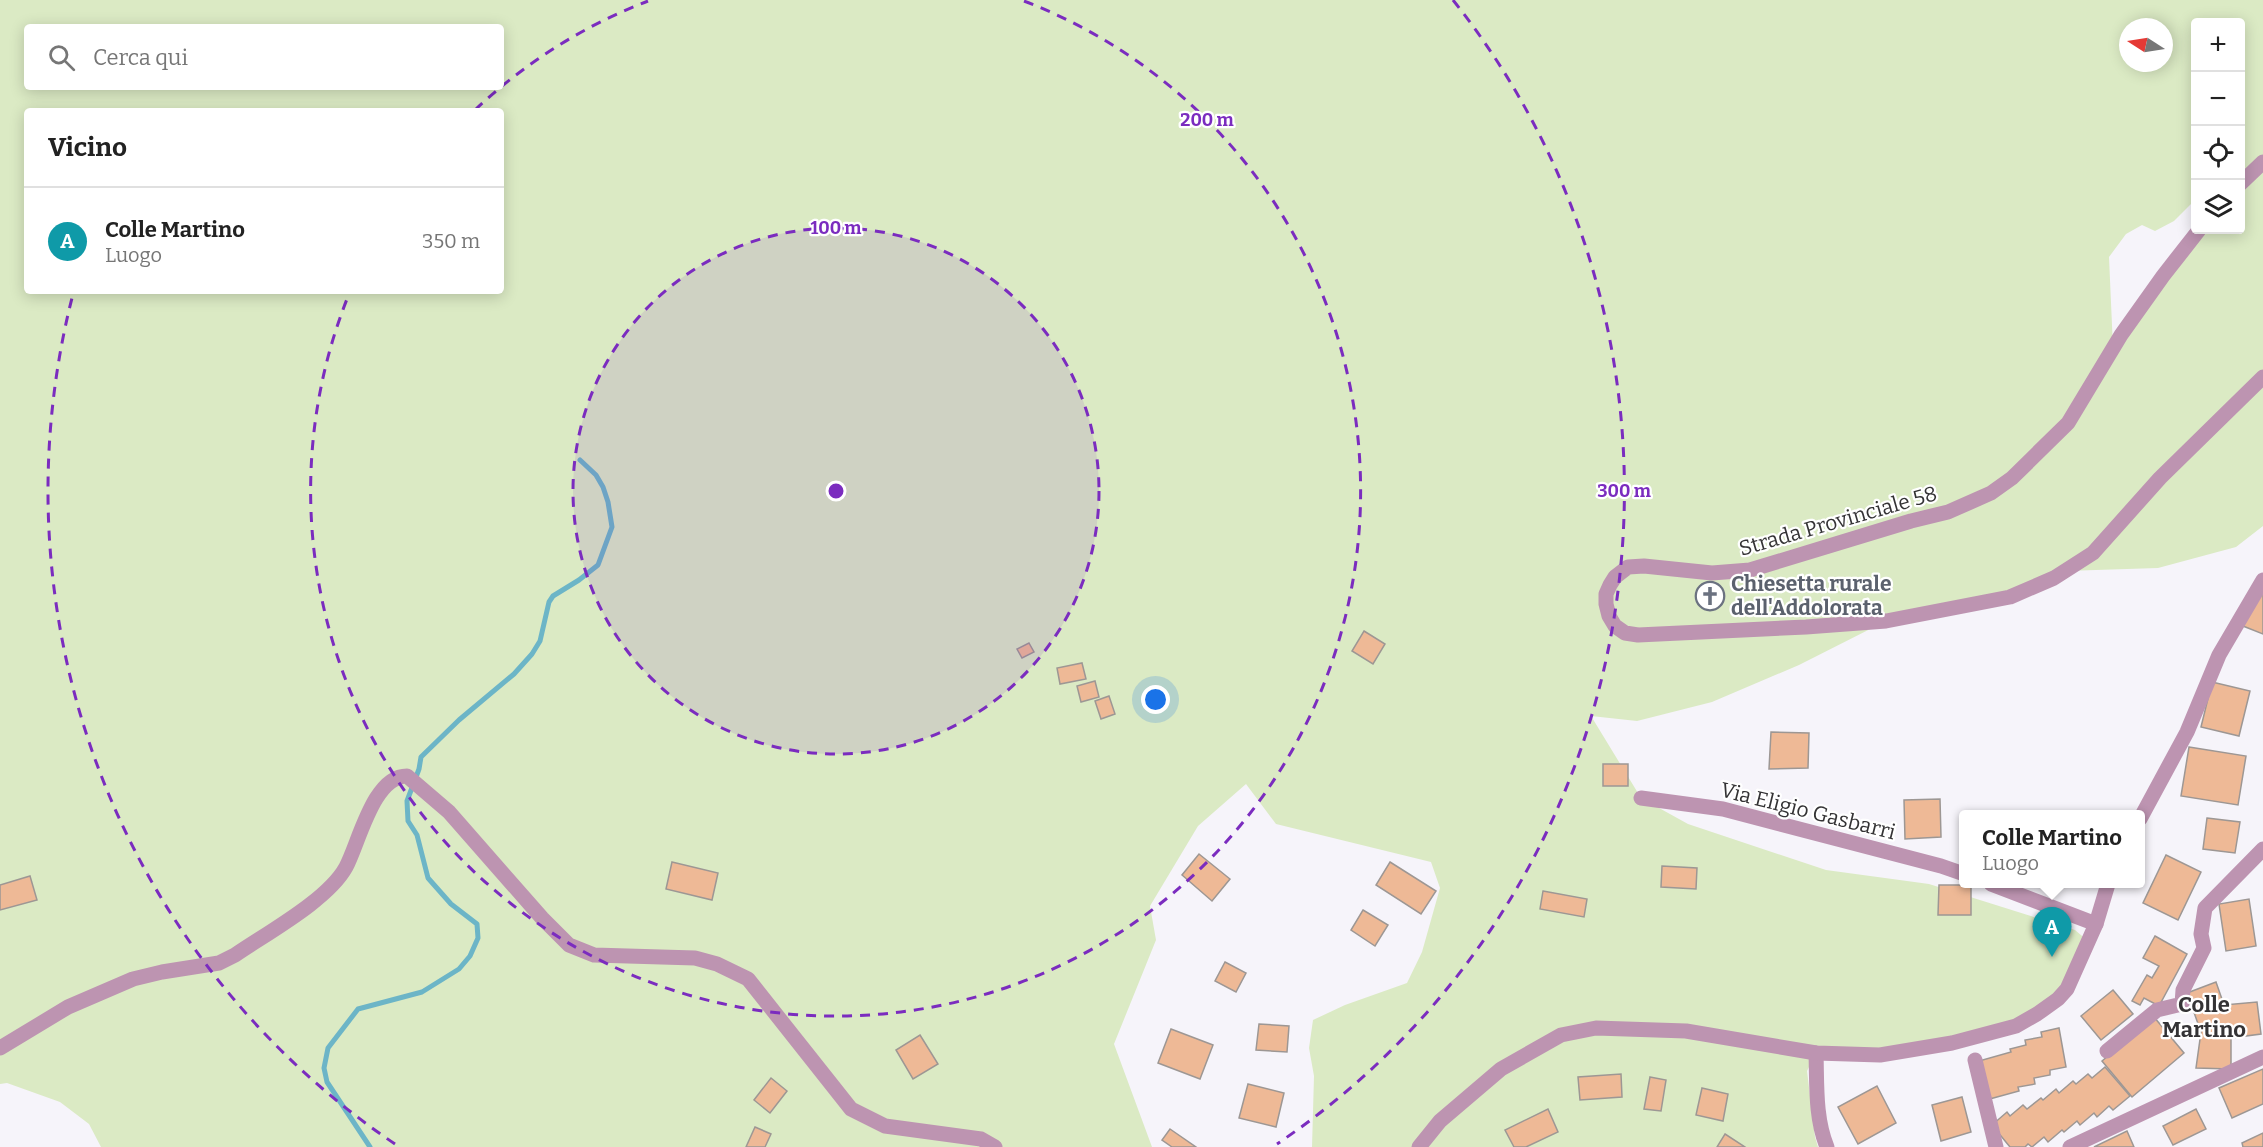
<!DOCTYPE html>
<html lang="it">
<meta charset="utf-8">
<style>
body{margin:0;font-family:Bitter,serif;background:#f6f6f6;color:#222}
.controls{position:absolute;right:18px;top:18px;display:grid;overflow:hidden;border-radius:6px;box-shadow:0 3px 15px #0003}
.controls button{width:54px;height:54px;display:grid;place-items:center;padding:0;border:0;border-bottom:2px solid #e0e0e0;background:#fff;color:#222;font:30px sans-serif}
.compass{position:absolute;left:2119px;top:18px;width:54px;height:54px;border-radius:50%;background:#fff;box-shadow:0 3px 15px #0003;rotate:282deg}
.you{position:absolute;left:1156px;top:700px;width:21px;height:21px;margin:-15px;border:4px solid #fff;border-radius:50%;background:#1a73e8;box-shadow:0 0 0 9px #1a73e833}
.badge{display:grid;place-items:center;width:39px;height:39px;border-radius:50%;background:#d93025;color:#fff;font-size:20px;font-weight:700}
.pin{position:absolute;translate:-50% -50px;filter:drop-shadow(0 2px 3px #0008)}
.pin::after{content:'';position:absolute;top:32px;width:21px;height:18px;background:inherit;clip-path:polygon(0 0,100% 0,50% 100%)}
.popup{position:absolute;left:1959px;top:810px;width:186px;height:78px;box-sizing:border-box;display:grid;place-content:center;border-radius:6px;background:#fff;filter:drop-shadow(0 2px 4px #0005);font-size:20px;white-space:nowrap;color:#767676}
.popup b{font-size:22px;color:#222}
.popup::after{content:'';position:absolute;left:50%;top:100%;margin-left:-12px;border:12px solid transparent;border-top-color:#fff}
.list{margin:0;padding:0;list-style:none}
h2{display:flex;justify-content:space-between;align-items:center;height:78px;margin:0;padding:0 24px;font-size:26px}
h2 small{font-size:20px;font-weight:400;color:#767676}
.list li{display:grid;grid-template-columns:39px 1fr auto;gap:18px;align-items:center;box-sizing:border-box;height:108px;padding:0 24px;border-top:2px solid #e0e0e0}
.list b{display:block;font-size:22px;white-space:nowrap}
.list p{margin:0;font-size:20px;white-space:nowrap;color:#767676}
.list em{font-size:20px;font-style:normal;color:#767676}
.icon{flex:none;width:33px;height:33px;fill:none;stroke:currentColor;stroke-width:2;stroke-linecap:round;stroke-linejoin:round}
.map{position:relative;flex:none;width:2263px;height:1147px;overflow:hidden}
.search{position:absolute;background:#fff;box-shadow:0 3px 15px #0003;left:24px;top:24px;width:480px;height:66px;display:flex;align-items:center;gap:15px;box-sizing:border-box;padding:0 21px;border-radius:6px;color:#767676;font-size:22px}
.panel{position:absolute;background:#fff;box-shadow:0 3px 15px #0003;left:24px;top:108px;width:480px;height:186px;border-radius:6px}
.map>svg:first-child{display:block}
.green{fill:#dbeac4;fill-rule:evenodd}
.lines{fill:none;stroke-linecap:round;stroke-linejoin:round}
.stream{stroke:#6cb5c7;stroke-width:5}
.building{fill:#eeb996;stroke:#9d9794;stroke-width:1.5}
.minor{stroke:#bd94b1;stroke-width:15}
.ring{fill:none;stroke:#7b2cbf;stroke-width:3;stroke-dasharray:10 8}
.labels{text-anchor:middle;stroke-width:4.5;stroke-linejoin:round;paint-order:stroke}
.street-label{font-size:21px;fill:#343335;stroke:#fff}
.worship-label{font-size:21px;font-weight:bold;fill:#5b616d;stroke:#fff;text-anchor:start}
.neighbourhood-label{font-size:22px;font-weight:bold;fill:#343335;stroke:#fff}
.centre{fill:#7b2cbf;stroke:#fff;stroke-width:3}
.ring-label{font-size:18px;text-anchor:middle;font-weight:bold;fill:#7b2cbf;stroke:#fff;stroke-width:4.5;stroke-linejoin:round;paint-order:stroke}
</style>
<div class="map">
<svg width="2263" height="1147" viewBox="0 0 2263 1147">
<rect width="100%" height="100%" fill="#f6f4fa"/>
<path class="green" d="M0,0H2263V526L2236,547L2158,568L2065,571L2010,597L1886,621L1799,665L1712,702L1637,721L1591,716L1641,798L1688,824L1826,870L1929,884L2075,930L2088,941L2067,989L2037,1014L1952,1043L1816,1053L1807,1071L1815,1137L1818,1147H1312L1314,1076L1309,1048L1313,1020L1345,1005L1407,983L1422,952L1440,888L1431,862L1276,824L1246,784L1198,826L1150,906L1156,940L1114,1044L1152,1147H101L89,1124L60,1102L7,1083L0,1084ZM2196,22H2240V230H2196L2113,348L2109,257L2126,234L2142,225L2155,231L2174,221L2195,200ZM27,27H501V87H27ZM2128,27H2164V63H2128ZM27,111H501V291H27Z"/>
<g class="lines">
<polyline class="stream" points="370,1147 327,1082 324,1068 328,1048 358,1009 422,992 459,969 470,956 478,938 477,924 451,904 428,878 417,835 408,821 407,801 419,769 421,757 459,720 514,674 532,654 540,641 549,602 553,596 579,580 598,565 612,527 608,502 603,487 596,475 580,460"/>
</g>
<g class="building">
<polygon points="2263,585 2263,634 2243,626"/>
<polygon points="1706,588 1719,591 1717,603 1702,599 1702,593"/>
<polygon points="1364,631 1385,644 1373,664 1352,651"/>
<polygon points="1029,643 1034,652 1022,658 1017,649"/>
<polygon points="1082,663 1086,679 1060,684 1057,668"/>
<polygon points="1095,681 1099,697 1081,702 1077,686"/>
<polygon points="2212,682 2250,691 2239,736 2201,727"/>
<polygon points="1109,696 1115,714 1101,719 1095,701"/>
<polygon points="1771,732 1809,733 1808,768 1769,769"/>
<polygon points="2189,747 2246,756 2238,805 2181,796"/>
<rect x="1603" y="764" width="25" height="22"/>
<polygon points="1940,799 1941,837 1905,839 1904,800"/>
<polygon points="2207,818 2240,822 2235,853 2203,849"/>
<polygon points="1199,854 1230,879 1212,901 1182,875"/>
<polygon points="2166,855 2201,872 2178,920 2143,903"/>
<polygon points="672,862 718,873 712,900 666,889"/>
<polygon points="1390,862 1436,891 1421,914 1376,885"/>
<polygon points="1662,866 1697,868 1696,889 1661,887"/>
<polygon points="30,876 37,900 0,910 0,885"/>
<polygon points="1939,885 1971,885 1971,915 1938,915"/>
<polygon points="1543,891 1587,899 1584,917 1540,909"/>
<polygon points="2249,899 2256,946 2226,951 2219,904"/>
<polygon points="1363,910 1388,925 1375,946 1351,930"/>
<polygon points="2155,936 2187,954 2159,1006 2144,998 2140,1005 2132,1001 2147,975 2152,978 2159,966 2143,958"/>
<polygon points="1225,962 1246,973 1236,992 1215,981"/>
<polygon points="2216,982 2224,1005 2257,1002 2261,1034 2231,1038 2231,1069 2196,1068 2201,1032 2187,993"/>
<polygon points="2113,990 2133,1014 2101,1040 2081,1016"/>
<polygon points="2154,1017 2184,1053 2132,1097 2102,1061"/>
<polygon points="1259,1024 1289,1026 1287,1052 1256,1050"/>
<polygon points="2059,1028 2066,1067 2050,1070 2050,1075 2034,1078 2035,1084 2018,1087 2019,1091 1986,1100 1979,1061 2011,1052 2010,1049 2026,1045 2025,1040 2042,1037 2041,1032"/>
<polygon points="1171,1029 1213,1045 1200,1079 1158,1063"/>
<polygon points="920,1035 938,1064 913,1079 896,1050"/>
<polygon points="2105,1067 2130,1096 2113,1110 2109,1106 2097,1117 2094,1113 2080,1125 2077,1121 2064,1132 2062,1130 2048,1142 2044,1137 2032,1147 2028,1144 2025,1147 2010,1147 1992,1125 2007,1112 2010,1116 2023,1105 2027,1109 2041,1098 2043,1100 2056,1089 2059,1093 2073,1081 2076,1084 2088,1074 2092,1078"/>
<polygon points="2263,1069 2263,1104 2232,1118 2219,1088"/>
<polygon points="1621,1074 1622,1097 1580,1100 1578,1077"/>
<polygon points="1650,1077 1666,1080 1661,1111 1644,1109"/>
<polygon points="771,1078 787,1091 770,1113 754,1100"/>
<polygon points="1248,1084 1284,1093 1276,1127 1239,1118"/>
<polygon points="1877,1086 1896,1123 1858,1144 1838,1107"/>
<polygon points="1702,1088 1728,1094 1723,1121 1696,1115"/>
<polygon points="1962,1097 1971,1132 1941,1141 1932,1105"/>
<polygon points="1548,1109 1558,1132 1526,1147 1514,1147 1505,1130"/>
<polygon points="2196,1109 2206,1129 2173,1145 2163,1126"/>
<polygon points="755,1127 771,1134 765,1147 746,1147"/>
<polygon points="1170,1129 1196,1147 1172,1147 1162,1140"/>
<polygon points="2127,1131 2134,1147 2094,1147"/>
<polygon points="2263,1133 2263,1147 2243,1147 2242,1143"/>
<polygon points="1725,1134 1745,1147 1717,1147"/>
</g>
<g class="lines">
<g class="minor">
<polyline points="2240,184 2263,162"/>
<polyline points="2199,230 2163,276 2121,335 2068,423 2012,478 1991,493 1948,512 1911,521 1750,570 1712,573 1644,566 1628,567 1615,577 1610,585 1606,594 1606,604 1609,616 1615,626 1625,633 1638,635 1806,627 1886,621 2010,597 2054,578 2093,553 2160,478 2263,377"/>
<polyline points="1641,798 1723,809 1941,866 1964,874"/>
<polyline points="2140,819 2187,732 2219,655 2263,580"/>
<polyline points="1991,884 2096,924"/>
<path d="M0,1048L68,1007L133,979L162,972L219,963L235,955C267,933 328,900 346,867C359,843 373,776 407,776L449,812L542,918L569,945L594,955L695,958L717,964L748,979L851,1109L885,1126L981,1139L995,1147"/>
<polyline points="2107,1051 2157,1010 2182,1004 2183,990 2204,948 2201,934 2205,908 2263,849"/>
<path d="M1816,1053C1817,1084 1815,1118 1827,1147"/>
<polyline points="1975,1060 1996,1147"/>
<polyline points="1419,1147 1440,1121 1501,1069 1561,1035 1596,1028 1686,1031 1816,1053 1880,1055 1952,1043 2016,1026 2037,1014 2058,999 2067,989 2096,924 2108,884"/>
<polyline points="2070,1147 2263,1057"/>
</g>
</g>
<circle cx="836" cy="491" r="263" fill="#7b2cbf" fill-opacity=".12"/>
<g class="ring">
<circle cx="836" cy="491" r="263"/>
<path d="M475 110A525 525 0 0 1 648 1M1024 1A525 525 0 1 1 349 294"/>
<path d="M395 1144A788 788 0 0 1 73 294M1453 0A788 788 0 0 1 1277 1144"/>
</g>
<defs>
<g id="church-ring" transform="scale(1.5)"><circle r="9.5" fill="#fff" stroke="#6b7280" stroke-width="1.5"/><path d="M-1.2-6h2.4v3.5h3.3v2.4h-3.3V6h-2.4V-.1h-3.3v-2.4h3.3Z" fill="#6b7280"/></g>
</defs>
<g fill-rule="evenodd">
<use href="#church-ring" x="1710" y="596"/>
</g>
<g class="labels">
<g class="street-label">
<text transform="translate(1838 521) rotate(-16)" y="7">Strada Provinciale 58</text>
<text transform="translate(1808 811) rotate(14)" y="7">Via Eligio Gasbarri</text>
</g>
<g class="worship-label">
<text x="1731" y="591">Chiesetta rurale<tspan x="1731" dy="24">dell'Addolorata</tspan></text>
</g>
<g class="neighbourhood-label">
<text x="2204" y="1012">Colle<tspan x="2204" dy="25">Martino</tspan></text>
</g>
</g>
<circle cx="836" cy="491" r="9" class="centre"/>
<g class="ring-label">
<text x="1207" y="126">200 m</text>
<text x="836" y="234">100 m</text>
<text x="1624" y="497">300 m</text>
</g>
</svg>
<div class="controls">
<button>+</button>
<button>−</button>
<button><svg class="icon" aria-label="locate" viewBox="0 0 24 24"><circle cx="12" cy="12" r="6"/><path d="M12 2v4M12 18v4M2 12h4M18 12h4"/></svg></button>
<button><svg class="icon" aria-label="layers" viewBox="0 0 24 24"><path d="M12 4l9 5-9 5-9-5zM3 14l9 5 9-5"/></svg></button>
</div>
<svg class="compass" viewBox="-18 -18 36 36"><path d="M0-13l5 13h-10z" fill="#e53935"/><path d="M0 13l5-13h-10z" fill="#767676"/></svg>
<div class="you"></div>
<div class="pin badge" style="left:2052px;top:957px;background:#0f9aa8">A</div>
<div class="popup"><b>Colle Martino</b>Luogo</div>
<div class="search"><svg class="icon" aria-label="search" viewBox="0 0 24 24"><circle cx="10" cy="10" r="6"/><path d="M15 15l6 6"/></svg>Cerca qui</div>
<section class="panel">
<h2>Vicino<small></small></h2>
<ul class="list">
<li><span class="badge" style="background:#0f9aa8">A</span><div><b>Colle Martino</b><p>Luogo</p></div><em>350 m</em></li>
</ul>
</section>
</div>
